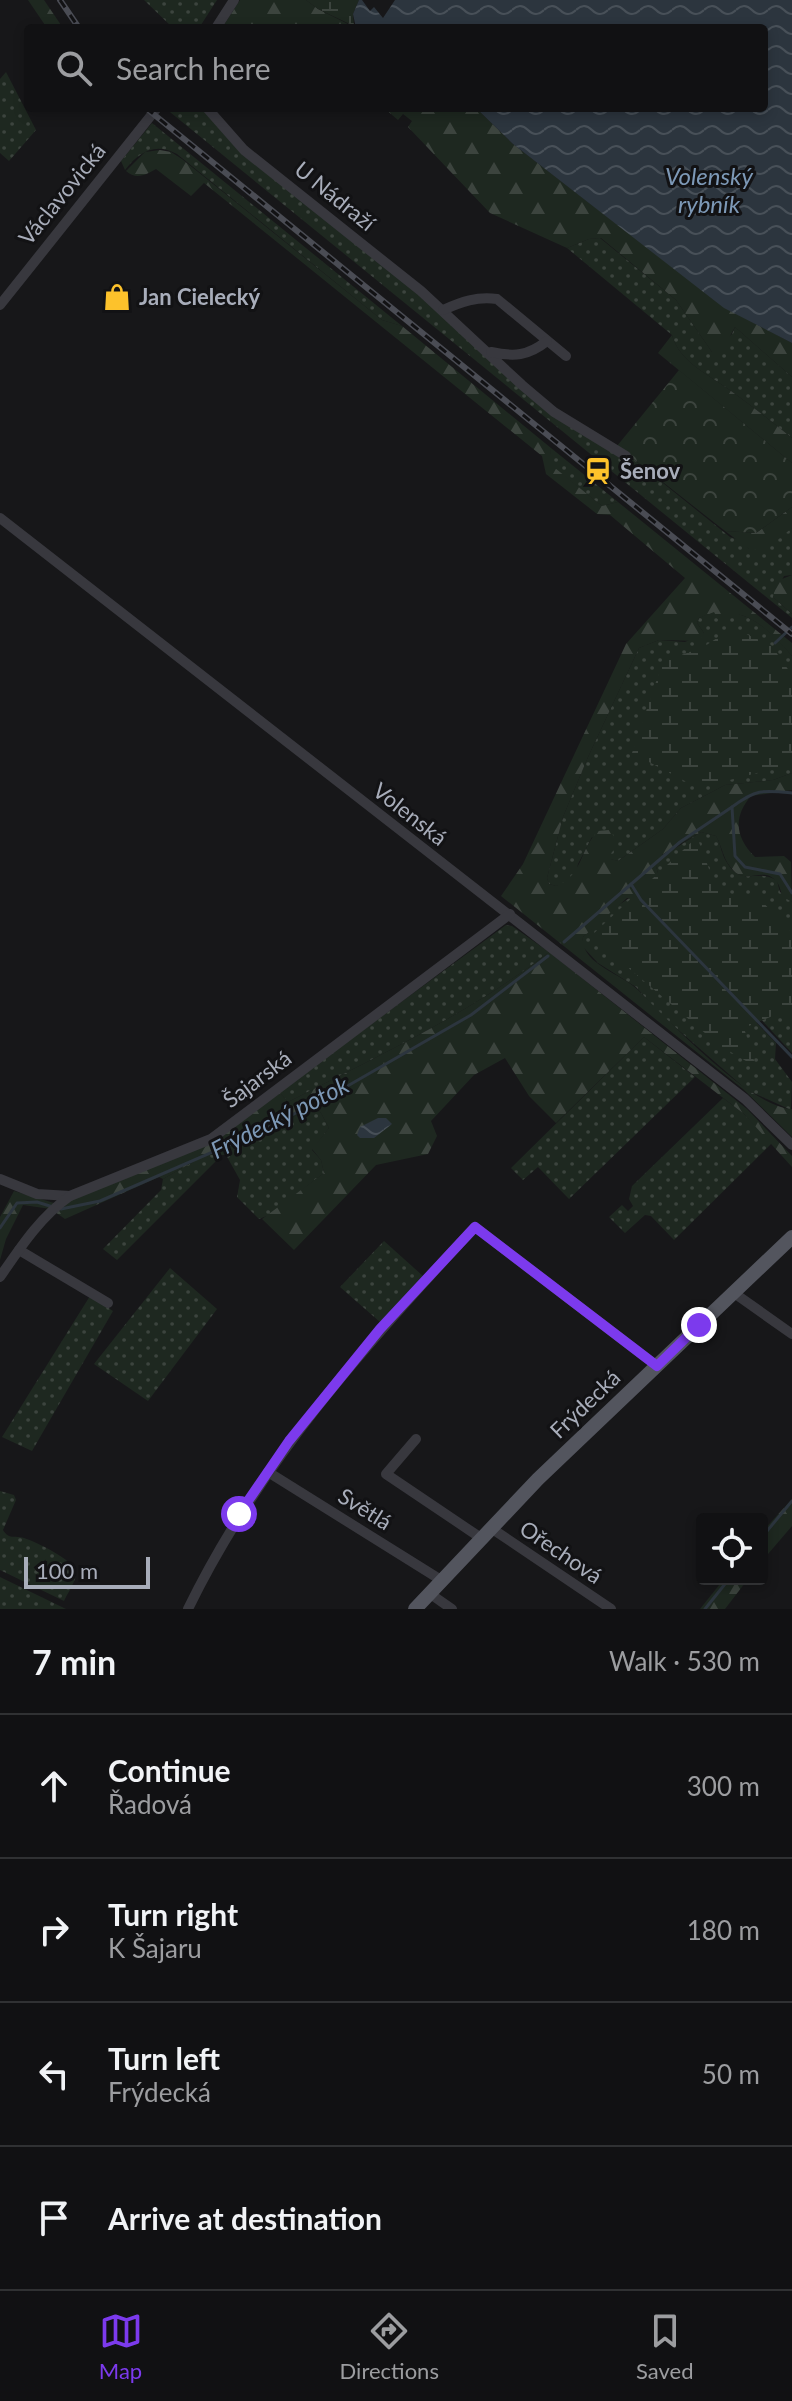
<!DOCTYPE html>
<meta charset="utf-8">
<style>
body{margin:0;font-family:Lato,sans-serif;background:#1e1f21;color:#f1f3f6}
.controls{position:absolute;right:24px;bottom:24px;display:grid;overflow:hidden;border-radius:8px;box-shadow:0 4px 12px #0003}
.controls button{width:72px;height:72px;display:grid;place-items:center;padding:0;border:0;border-bottom:2px solid #303133;background:#111113;color:#f1f3f6;font:40px sans-serif}
.scale{position:absolute;left:24px;bottom:20px;width:126px;box-sizing:border-box;padding-left:8px;border:4px solid #a8adba;border-top:0;font-size:22px;line-height:28px;white-space:nowrap;color:#a8adba;-webkit-text-stroke:6px #121214;paint-order:stroke}
.stop{position:absolute;width:24px;height:24px;margin:-18px;border:6px solid #7c3aed;border-radius:50%;background:#fff}
.stop.end{background:#7c3aed;border-color:#fff;box-shadow:0 2px 8px #0008}
.list{margin:0;padding:0;list-style:none}
h2{display:flex;justify-content:space-between;align-items:center;height:104px;margin:0;padding:0 32px;font-size:34px}
h2 small{font-size:26px;font-weight:400;color:#9c9da0}
.list li{display:grid;grid-template-columns:52px 1fr auto;gap:24px;align-items:center;box-sizing:border-box;height:144px;padding:0 32px;border-top:2px solid #303133}
.list b{display:block;font-size:30px;white-space:nowrap}
.list p{margin:0;font-size:26px;white-space:nowrap;color:#9c9da0}
.list em{font-size:26px;font-style:normal;color:#9c9da0}
.icon{flex:none;width:44px;height:44px;fill:none;stroke:currentColor;stroke-width:2;stroke-linecap:round;stroke-linejoin:round}
.map{position:relative;flex:none;width:792px;height:1609px;overflow:hidden}
.search{position:absolute;background:#111113;box-shadow:0 4px 12px #0003;left:24px;right:24px;top:24px;height:88px;display:flex;align-items:center;gap:20px;box-sizing:border-box;padding:0 28px;border-radius:8px;color:#9c9da0;font-size:30px}
.sheet{height:680px;background:#111113}
nav{display:flex;justify-content:space-around;align-items:center;box-sizing:border-box;height:112px;border-top:2px solid #303133;background:#111113;font-size:22px;color:#9c9da0}
nav a{display:grid;justify-items:center;gap:4px}
nav .on{color:#7c3aed}
.map>svg:first-child{display:block}
.grass{fill:url(#grass-dots)}
.forest{fill:url(#forest-firs)}
.wetland{fill:url(#wetland-marsh)}
.park{fill:url(#park-crowns)}
.water{fill:url(#water-waves)}
.lines{fill:none;stroke-linecap:round;stroke-linejoin:round}
.stream{stroke:#2c353e;stroke-width:3}
.minor{stroke:#38383e;stroke-width:10}
.major{stroke:#53555e;stroke-width:14}
.rail-casing{stroke:#4a4c54;stroke-width:6}
.rail{stroke:#121214;stroke-width:3;stroke-dasharray:9;stroke-linecap:butt}
.route{stroke:#7c3aed;stroke-width:10}
.labels{text-anchor:middle;stroke-width:6;stroke-linejoin:round;paint-order:stroke}
.street-label{font-size:22px;fill:#a8adba;stroke:#121214}
.poi-label{font-size:22px;font-weight:bold;fill:#a8adba;stroke:#121214;text-anchor:start}
.water-label{font-size:24px;font-style:italic;fill:#7d99b7;stroke:#121214}
</style>
<div class="map">
<svg width="792" height="1609" viewBox="0 0 792 1609">
<defs>
<pattern id="grass-dots" width="8" height="8" patternUnits="userSpaceOnUse" patternTransform="scale(2)"><rect width="8" height="8" fill="#1e2820"/><path d="M2 2h.1M6 6h.1" fill="none" stroke="#3c443e" stroke-width="1.8" stroke-linecap="round"/></pattern>
<pattern id="forest-firs" width="22" height="20" patternUnits="userSpaceOnUse" patternTransform="scale(2)"><rect width="22" height="20" fill="#1e2820"/><path d="M5 1l3.5 6h-7zM16 11l3.5 6h-7z" fill="#3c443e"/></pattern>
<pattern id="wetland-marsh" width="20" height="14" patternUnits="userSpaceOnUse" patternTransform="scale(2)"><rect width="20" height="14" fill="#1e2820"/><path d="M1 5h8M5 5V1M11 12h8M15 12V8" fill="none" stroke="#3c443e"/></pattern>
<pattern id="park-crowns" width="20" height="18" patternUnits="userSpaceOnUse" patternTransform="scale(2)"><rect width="20" height="18" fill="#1e2820"/><path d="M2 6a3 3 0 1 1 6 0M12 15a3 3 0 1 1 6 0" fill="none" stroke="#3c443e"/></pattern>
<pattern id="water-waves" width="16" height="10" patternUnits="userSpaceOnUse" patternTransform="scale(2)"><rect width="16" height="10" fill="#2c353e"/><path d="M0 5q4-4 8 0t8 0" fill="none" stroke="#485058"/></pattern>
</defs>
<rect width="100%" height="100%" fill="#171719"/>
<g class="grass">
<polygon points="144,0 217,0 199,28 173,28"/>
<polygon points="6,72 36,130 9,161 0,153 0,79"/>
<polygon points="165,108 204,108 237,148 414,288 540,403 617,446 730,537 740,540 749,549 792,528 792,575 784,576 773,597 792,614 792,618"/>
<path d="M152,123L402,326L382,320L177,154C155,142 139,152 125,170L121,161Z"/>
<path d="M600,238L676,300L712,352L732,334L735,327L792,377V438C772,422 752,406 731,391C711,376 679,362 672,335L567,248L589,239Z"/>
<polygon points="551,448 618,502 602,506 549,464"/>
<path d="M714,611C723,613 733,612 741,615C760,620 780,641 792,656V773L773,780L725,785L710,793L681,808L663,829L618,861L610,859L592,837L578,864L576,873L566,883L556,886L549,884L547,878L563,817L588,757L639,648L659,640L685,642L704,633L697,623L699,618Z"/>
<path d="M701,832L716,836C721,844 721,853 726,861C742,889 757,867 777,881L780,892L792,902V1053L698,951L659,877L656,866L658,859Z"/>
<polygon points="631,897 637,899 776,1043 775,1059 792,1082 791,1110 747,1090 659,1013 636,987 598,963 583,947 583,937 611,910"/>
<path d="M506,925L512,926L549,952C469,1014 378,1056 288,1102L279,1092Z"/>
<polygon points="644,1037 695,1077 569,1199 538,1167 523,1180 511,1168"/>
<polygon points="723,1098 744,1114 772,1143 674,1240 651,1216 645,1215 625,1233 609,1217 622,1205 628,1211 633,1206 629,1199 632,1186"/>
<polygon points="313,1107 321,1113 329,1128 312,1150 321,1160 324,1173 269,1215 259,1219 237,1197 240,1180 226,1155 257,1130 283,1122"/>
<polygon points="205,1155 219,1155 219,1158 117,1260 103,1249 161,1190 163,1179"/>
<polygon points="384,1241 423,1276 380,1322 340,1287"/>
<polygon points="170,1268 217,1309 148,1401 94,1364"/>
<polygon points="90,1296 113,1311 32,1451 2,1437"/>
<path d="M0,1491L14,1495L16,1500L3,1530C9,1540 14,1535 24,1538C36,1542 74,1560 76,1572C77,1580 67,1594 64,1601L0,1570Z"/>
<polygon points="0,1577 66,1609 0,1609"/>
</g>
<g class="forest">
<polygon points="28,0 44,0 63,28 47,28"/>
<polygon points="240,0 306,0 318,9 356,28 227,28 224,25"/>
<polygon points="384,108 476,108 513,144 724,307 792,343 792,377 735,327 724,347 717,353 712,352 676,300 601,238 589,239 567,248 490,213 408,127 412,121 403,114 398,120"/>
<path d="M160,150L171,152L182,159L382,320L402,326L551,448L550,464L602,506L618,502L792,643V656C778,640 756,615 734,614L720,623L714,612L699,618L697,623L704,633L700,641L659,640L639,648L588,757L563,817L547,878L549,884L556,886C583,876 579,850 598,831L609,830L614,836L613,851L609,856L611,859L618,861L663,829L681,808L710,793L725,785L773,780L792,773V790L751,796C733,817 735,837 755,857L784,856L791,862L792,902L783,897C780,891 780,884 775,880C763,867 747,884 734,871C723,861 723,848 716,836L701,832L663,854L656,866L659,877L637,899L627,898L583,937C580,964 623,974 638,990C668,1020 751,1108 792,1109V1137L743,1089L501,896L523,864L626,644L685,578L610,515L597,514L546,474L542,456L204,183L191,196L156,169C146,175 136,180 126,171L145,152Z"/>
<path d="M672,335C679,362 711,376 731,391C752,406 772,422 792,438V463L658,353Z"/>
<polygon points="792,507 792,528 764,551 749,549 725,531 756,533"/>
<polygon points="792,575 792,614 773,597 777,581"/>
<path d="M549,952L747,1109L792,1156V1167L744,1114L644,1037L556,1123L529,1096L505,1058L474,1075L431,1121L437,1136L428,1154L376,1165L294,1250L262,1219L324,1173L321,1160L312,1149L329,1128L321,1113L313,1107L283,1122L257,1130L226,1155H205L163,1179L159,1177L65,1219L55,1212L72,1199L213,1140L279,1092L288,1102C378,1056 469,1014 549,952Z"/>
<polygon points="14,1191 54,1203 51,1209 23,1205 6,1239 0,1260 0,1217"/>
<polygon points="792,1499 792,1526 762,1561 762,1532"/>
<polygon points="724,1579 748,1579 725,1609 700,1609"/>
</g>
<g class="wetland">
<polygon points="306,0 359,0 353,14 354,26 318,9"/>
<polygon points="732,628 771,645 792,675 792,764 698,788 632,753 663,661 702,648"/>
<polygon points="697,837 712,877 735,897 757,896 792,933 792,1022 782,1012 744,1028 756,1067 719,1045 591,936"/>
</g>
<polygon class="park" points="679,370 792,463 792,507 756,533 725,531 617,446"/>
<g class="water">
<polygon points="359,0 362,0 370,11 374,7 383,18 395,0 792,0 792,343 724,308 513,144 476,108 764,108 764,28 356,28 353,14"/>
<polygon points="378,1118 386,1118 392,1124 374,1138 360,1138 357,1135 360,1127"/>
</g>
<g class="lines">
<g class="stream">
<polyline points="775,643 792,627"/>
<path d="M792,793C762,790 756,789 732,807L735,856L745,867L780,874L792,893"/>
<polyline points="631,884 641,900 792,1057"/>
<polyline points="564,942 680,842 732,807"/>
<polyline points="61,1209 100,1201 261,1131 344,1088 471,1015 548,956"/>
<polyline points="0,1228 17,1203 37,1202 53,1207"/>
<polyline points="762,1537 792,1501"/>
<polyline points="705,1609 729,1579"/>
</g>
<g class="minor">
<polyline points="216,28 234,0"/>
<polyline points="207,108 244,150 421,291 522,385 554,412 626,456"/>
<polyline points="0,305 157,108"/>
<path d="M443,310C461,302 477,296 497,299L566,356"/>
<path d="M491,352C514,357 528,356 547,341"/>
<polyline points="0,518 745,1099 792,1145"/>
<polyline points="0,1179 37,1194 70,1196"/>
<polyline points="19,1250 108,1303"/>
<path d="M0,1277C20,1248 40,1217 70,1196L211,1139L510,914"/>
<polyline points="734,1293 792,1334"/>
<polyline points="416,1439 386,1474 481,1538"/>
<polyline points="268,1472 441,1580"/>
<polyline points="491,1528 611,1609"/>
<polyline points="429,1593 452,1609"/>
<path d="M188,1609C259,1463 365,1345 475,1227L657,1366"/>
</g>
<polyline class="major" points="415,1609 538,1479 792,1237"/>
<g class="rail-casing">
<g id="rail">
<polyline points="60,0 79,28"/>
<polyline points="146,108 792,634"/>
</g>
</g>
<use href="#rail" class="rail"/>
</g>
<g class="lines">
<polyline class="route" points="239,1514 289,1441 380,1329 475,1227 657,1366 699,1325"/>
</g>
<defs>
<g id="shop-bare" transform="scale(2.16)"><path d="M-5-2.5h2.3a2.7 3.5 0 0 1 5.4 0H5L5.5 6h-11ZM-1.5-2.5h3a1.5 2.3 0 0 0-3 0Z" fill="#fdc22b" stroke="#121214" stroke-width="2.5" paint-order="stroke"/></g>
<g id="station-bare" transform="scale(2.16)"><path d="M-3-6H3Q5-6 5-4V2Q5 4 3 4L4.5 6H3L1.5 4h-3L-3 6H-4.5L-3 4Q-5 4-5 2V-4Q-5-6-3-6ZM-3.5-4v3h7v-3ZM-3.5 1v1.5H-2V1ZM2 1v1.5H3.5V1Z" fill="#fdc22b" stroke="#121214" stroke-width="2.5" paint-order="stroke"/></g>
</defs>
<g fill-rule="evenodd">
<use href="#shop-bare" x="117" y="297"/>
<use href="#station-bare" x="598" y="471"/>
</g>
<g class="labels">
<g class="street-label">
<text transform="translate(62 194) rotate(-51)" y="8">Václavovická</text>
<text transform="translate(335 196) rotate(39)" y="8">U Nádraží</text>
<text transform="translate(410 814) rotate(38)" y="8">Volenská</text>
<text transform="translate(257 1079) rotate(-37)" y="8">Šajarská</text>
<text transform="translate(585 1404) rotate(-44)" y="8">Frýdecká</text>
<text transform="translate(365 1509) rotate(32)" y="8">Světlá</text>
<text transform="translate(561 1552) rotate(34)" y="8">Ořechová</text>
</g>
<g class="poi-label">
<text x="139" y="305">Jan Cielecký</text>
<text x="620" y="479">Šenov</text>
</g>
<g class="water-label">
<text x="709" y="185">Volenský<tspan x="709" dy="28">rybník</tspan></text>
<text transform="translate(280 1118) rotate(-27)" y="8">Frýdecký potok</text>
</g>
</g>
</svg>
<div class="controls">
<button><svg class="icon" aria-label="locate" viewBox="0 0 24 24"><circle cx="12" cy="12" r="6"/><path d="M12 2v4M12 18v4M2 12h4M18 12h4"/></svg></button>
</div>
<div class="scale">100 m</div>
<div class="stop" style="left:239px;top:1514px"></div>
<div class="stop end" style="left:699px;top:1325px"></div>
<div class="search"><svg class="icon" aria-label="search" viewBox="0 0 24 24"><circle cx="10" cy="10" r="6"/><path d="M15 15l6 6"/></svg>Search here</div>
</div>
<section class="sheet">
<h2>7 min<small>Walk · 530 m</small></h2>
<ul class="list">
<li><svg class="icon" aria-label="ahead" viewBox="0 0 24 24"><path d="M12 20V5M6 11l6-6 6 6"/></svg><div><b>Continue</b><p>Řadová</p></div><em>300 m</em></li>
<li><svg class="icon" aria-label="right" viewBox="0 0 24 24"><path d="M7 20v-9h11M14 6l5 5-5 5"/></svg><div><b>Turn right</b><p>K Šajaru</p></div><em>180 m</em></li>
<li><svg class="icon" aria-label="left" viewBox="0 0 24 24"><path d="M17 20v-9H6M10 6l-5 5 5 5"/></svg><div><b>Turn left</b><p>Frýdecká</p></div><em>50 m</em></li>
<li><svg class="icon" aria-label="arrive" viewBox="0 0 24 24"><path d="M6 21V4h12l-3 4 3 4H6"/></svg><div><b>Arrive at destination</b></div></li>
</ul>
</section>
<nav>
<a class="on"><svg class="icon" aria-label="map" viewBox="0 0 24 24"><path d="M3 6l6-2 6 2 6-2v14l-6 2-6-2-6 2zM9 4v14M15 6v14"/></svg>Map</a>
<a><svg class="icon" aria-label="directions" viewBox="0 0 24 24"><path d="M12 3l9 9-9 9-9-9zM9 14v-3h6M13 9l2 2-2 2"/></svg>Directions</a>
<a><svg class="icon" aria-label="saved" viewBox="0 0 24 24"><path d="M7 4h10v16l-5-4-5 4z"/></svg>Saved</a>
</nav>
